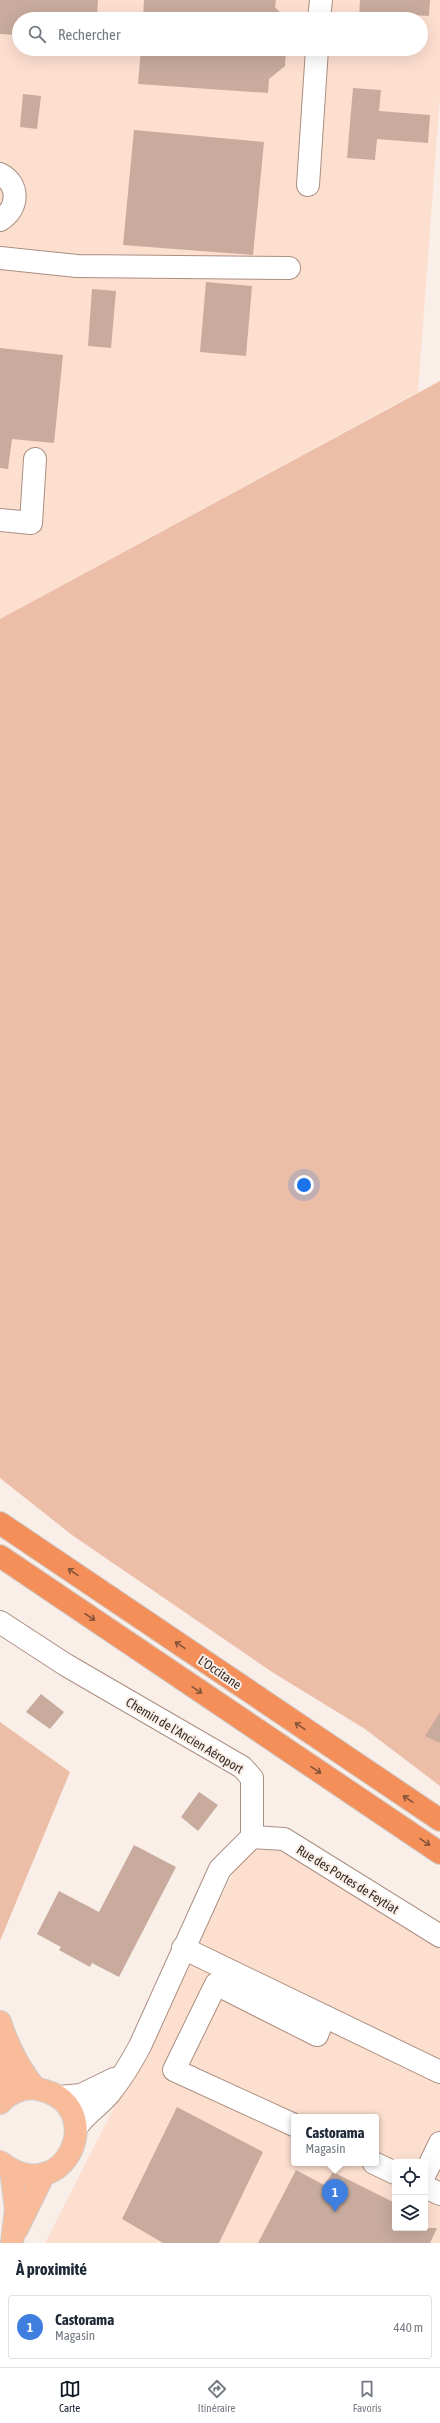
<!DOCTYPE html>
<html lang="fr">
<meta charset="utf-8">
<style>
body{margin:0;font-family:"Asap Condensed",sans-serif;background:#f6f6f7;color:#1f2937}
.controls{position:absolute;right:12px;bottom:12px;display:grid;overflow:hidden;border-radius:4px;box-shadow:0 4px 16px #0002}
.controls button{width:36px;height:36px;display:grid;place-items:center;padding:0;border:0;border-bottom:1px solid #e0e1e3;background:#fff;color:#1f2937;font:20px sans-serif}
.you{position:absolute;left:304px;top:1185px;width:14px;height:14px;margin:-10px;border:3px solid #fff;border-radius:50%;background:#1a73e8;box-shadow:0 0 0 6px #1a73e833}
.badge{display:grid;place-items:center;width:26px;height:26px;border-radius:50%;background:#111827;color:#fff;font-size:13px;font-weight:700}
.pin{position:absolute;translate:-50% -33px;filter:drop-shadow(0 1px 2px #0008)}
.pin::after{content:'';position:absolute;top:21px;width:14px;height:12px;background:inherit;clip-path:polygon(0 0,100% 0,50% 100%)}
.popup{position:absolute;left:291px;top:2114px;width:88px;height:52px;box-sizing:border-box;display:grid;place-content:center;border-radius:4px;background:#fff;filter:drop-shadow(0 1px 3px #0005);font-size:13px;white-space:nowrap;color:#747a83}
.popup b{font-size:15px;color:#1f2937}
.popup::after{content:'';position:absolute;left:50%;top:100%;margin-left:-8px;border:8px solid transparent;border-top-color:#fff}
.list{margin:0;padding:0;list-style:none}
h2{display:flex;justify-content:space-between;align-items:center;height:52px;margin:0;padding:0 16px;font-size:17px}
h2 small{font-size:13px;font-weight:400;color:#747a83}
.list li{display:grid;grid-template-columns:26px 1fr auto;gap:12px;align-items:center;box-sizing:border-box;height:64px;margin:0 8px 8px;padding:0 8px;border:1px solid #e0e1e3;border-radius:4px}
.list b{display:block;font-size:15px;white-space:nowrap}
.list p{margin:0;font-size:13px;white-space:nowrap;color:#747a83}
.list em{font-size:13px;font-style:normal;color:#747a83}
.icon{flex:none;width:22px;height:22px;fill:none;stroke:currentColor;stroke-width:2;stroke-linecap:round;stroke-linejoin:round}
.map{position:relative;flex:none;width:440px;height:2243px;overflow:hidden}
.search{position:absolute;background:#fff;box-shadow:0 4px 16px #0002;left:12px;right:12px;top:12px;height:44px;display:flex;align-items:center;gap:10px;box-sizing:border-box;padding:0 14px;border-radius:22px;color:#747a83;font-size:15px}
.sheet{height:124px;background:#fff}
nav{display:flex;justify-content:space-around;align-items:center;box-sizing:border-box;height:56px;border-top:1px solid #e0e1e3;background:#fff;font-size:11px;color:#747a83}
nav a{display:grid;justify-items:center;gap:2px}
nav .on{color:#111827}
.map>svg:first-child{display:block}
.built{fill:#fddfd0;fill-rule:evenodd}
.green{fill:#ecbea8}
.building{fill:#c8ab9d}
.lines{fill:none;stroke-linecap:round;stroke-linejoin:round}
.minor-casing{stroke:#aa8e80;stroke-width:24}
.major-casing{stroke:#cfcccb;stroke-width:24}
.highway-casing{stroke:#cfcccb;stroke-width:24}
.minor{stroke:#fff;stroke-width:22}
.major{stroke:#f9bc9b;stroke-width:22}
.highway{stroke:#f58f59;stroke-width:22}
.oneway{stroke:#82533a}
.labels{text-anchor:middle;stroke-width:4;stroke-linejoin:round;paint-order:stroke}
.street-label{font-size:13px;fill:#362b25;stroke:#faeee8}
</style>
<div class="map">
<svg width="440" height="2243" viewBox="0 0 440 2243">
<rect width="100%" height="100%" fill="#faeee8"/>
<g class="built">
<path d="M0,0H440V96L418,392L0,619ZM19,19H421V49H19Z"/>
<path d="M261,1849L285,1850L440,1947V2243H45L237,1866L250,1853ZM294,2117H376V2163H294ZM395,2162H425V2228H395Z"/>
</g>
<g class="green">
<polygon points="440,381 440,1786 365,1729 272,1672 72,1535 0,1478 0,619"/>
<polygon points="0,1722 70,1772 0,1941"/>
</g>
<g class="building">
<polygon points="0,0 98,0 97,19 19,19 19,35 0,34"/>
<polygon points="144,0 276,0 275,7 286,19 143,19"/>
<polygon points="360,0 430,0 429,16 397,14 397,19 359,19"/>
<polygon points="141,49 286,49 285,66 269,79 268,93 138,84"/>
<polygon points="353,88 381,90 379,111 430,115 428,143 377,139 375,160 347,158"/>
<polygon points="23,94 41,96 37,129 20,127"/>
<polygon points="134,130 264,142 253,255 123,245"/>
<polygon points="206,282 252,286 246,356 200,352"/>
<polygon points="92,289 116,291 111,348 88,346"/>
<polygon points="0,348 63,355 54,443 12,439 8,469 0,468"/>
<polygon points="41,1694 64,1712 50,1729 26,1712"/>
<polygon points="440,1712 440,1743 425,1736"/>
<polygon points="199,1792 218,1805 198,1831 181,1817"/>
<polygon points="134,1845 176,1867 119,1977 92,1963 90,1967 59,1950 61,1947 37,1934 59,1891 99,1912"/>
<polygon points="177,2107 263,2152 219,2243 163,2243 122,2219"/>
<polygon points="296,2170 324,2185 333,2172 395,2203 395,2228 437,2228 430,2243 258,2243"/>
</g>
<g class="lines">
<g class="minor-casing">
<g id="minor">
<polyline points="319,19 321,0"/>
<path d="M0,174C20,184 19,209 0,220"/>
<polyline points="308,185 317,49"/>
<polyline points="0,258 77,266 289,268"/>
<polyline points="0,520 31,523 35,459"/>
<path d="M0,1622L66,1665L242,1767L252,1778V1837L220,1869L140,2046C131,2063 121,2079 109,2094C98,2107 85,2114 76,2128"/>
<polyline points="252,1837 284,1839 440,1936"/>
<polyline points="183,1948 440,2072"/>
<polyline points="59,2097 81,2095 114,2079"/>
<polyline points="294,2125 174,2070 216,1984 317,2035 324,2016"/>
<polyline points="374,2163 395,2173"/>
<polyline points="425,2174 440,2143"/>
<polyline points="425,2187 440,2194"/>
</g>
</g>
<g class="major-casing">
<g id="major">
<path d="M0,2022C8,2046 19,2069 35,2088"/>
<polyline points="3,2099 6,2040"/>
<path d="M0,2103C9,2093 24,2086 38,2089C112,2104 65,2213 0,2162"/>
<polyline points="11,2170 16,2209 12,2243"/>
<polyline points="17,2229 44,2174"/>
</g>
</g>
<g class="highway-casing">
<g id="highway">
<polyline points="0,1523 440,1820"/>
<polyline points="0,1556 440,1853"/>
</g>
</g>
<use href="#minor" class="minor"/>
<use href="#major" class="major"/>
<use href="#highway" class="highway"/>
</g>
<defs><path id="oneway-shaft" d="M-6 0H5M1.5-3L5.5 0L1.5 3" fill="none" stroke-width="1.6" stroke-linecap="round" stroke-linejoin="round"/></defs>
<g class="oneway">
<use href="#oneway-shaft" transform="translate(73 1572) rotate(-145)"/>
<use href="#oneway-shaft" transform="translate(90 1617) rotate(34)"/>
<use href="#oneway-shaft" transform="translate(180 1645) rotate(-146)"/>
<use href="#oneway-shaft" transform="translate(197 1690) rotate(34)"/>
<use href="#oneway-shaft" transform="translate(300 1726) rotate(-146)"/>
<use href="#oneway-shaft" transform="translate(316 1770) rotate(34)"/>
<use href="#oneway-shaft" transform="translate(408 1799) rotate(-146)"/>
<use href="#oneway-shaft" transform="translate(425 1842) rotate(34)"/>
</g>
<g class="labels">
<g class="street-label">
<text transform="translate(220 1672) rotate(34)" y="5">L'Occitane</text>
<text transform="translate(185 1735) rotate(31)" y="5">Chemin de l'Ancien Aéroport</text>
<text transform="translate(348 1879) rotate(32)" y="5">Rue des Portes de Feytiat</text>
</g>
</g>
</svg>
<div class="controls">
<button><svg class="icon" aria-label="locate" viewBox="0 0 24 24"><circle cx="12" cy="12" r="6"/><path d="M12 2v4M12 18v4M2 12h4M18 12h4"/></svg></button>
<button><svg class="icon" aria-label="layers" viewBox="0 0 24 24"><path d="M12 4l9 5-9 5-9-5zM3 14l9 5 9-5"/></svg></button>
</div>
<div class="you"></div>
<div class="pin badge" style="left:335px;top:2212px;background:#3f7fe0">1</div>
<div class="popup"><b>Castorama</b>Magasin</div>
<div class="search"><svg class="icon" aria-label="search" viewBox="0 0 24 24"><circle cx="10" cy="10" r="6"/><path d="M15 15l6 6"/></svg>Rechercher</div>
</div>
<section class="sheet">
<h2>À proximité<small></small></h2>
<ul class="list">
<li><span class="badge" style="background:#3f7fe0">1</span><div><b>Castorama</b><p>Magasin</p></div><em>440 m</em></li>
</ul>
</section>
<nav>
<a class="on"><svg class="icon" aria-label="map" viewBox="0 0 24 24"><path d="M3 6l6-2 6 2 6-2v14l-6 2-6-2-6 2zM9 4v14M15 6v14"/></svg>Carte</a>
<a><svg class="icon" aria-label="directions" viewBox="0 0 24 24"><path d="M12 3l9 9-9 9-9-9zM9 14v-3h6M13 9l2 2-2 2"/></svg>Itinéraire</a>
<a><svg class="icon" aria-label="saved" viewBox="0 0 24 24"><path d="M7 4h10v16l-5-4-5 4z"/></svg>Favoris</a>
</nav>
